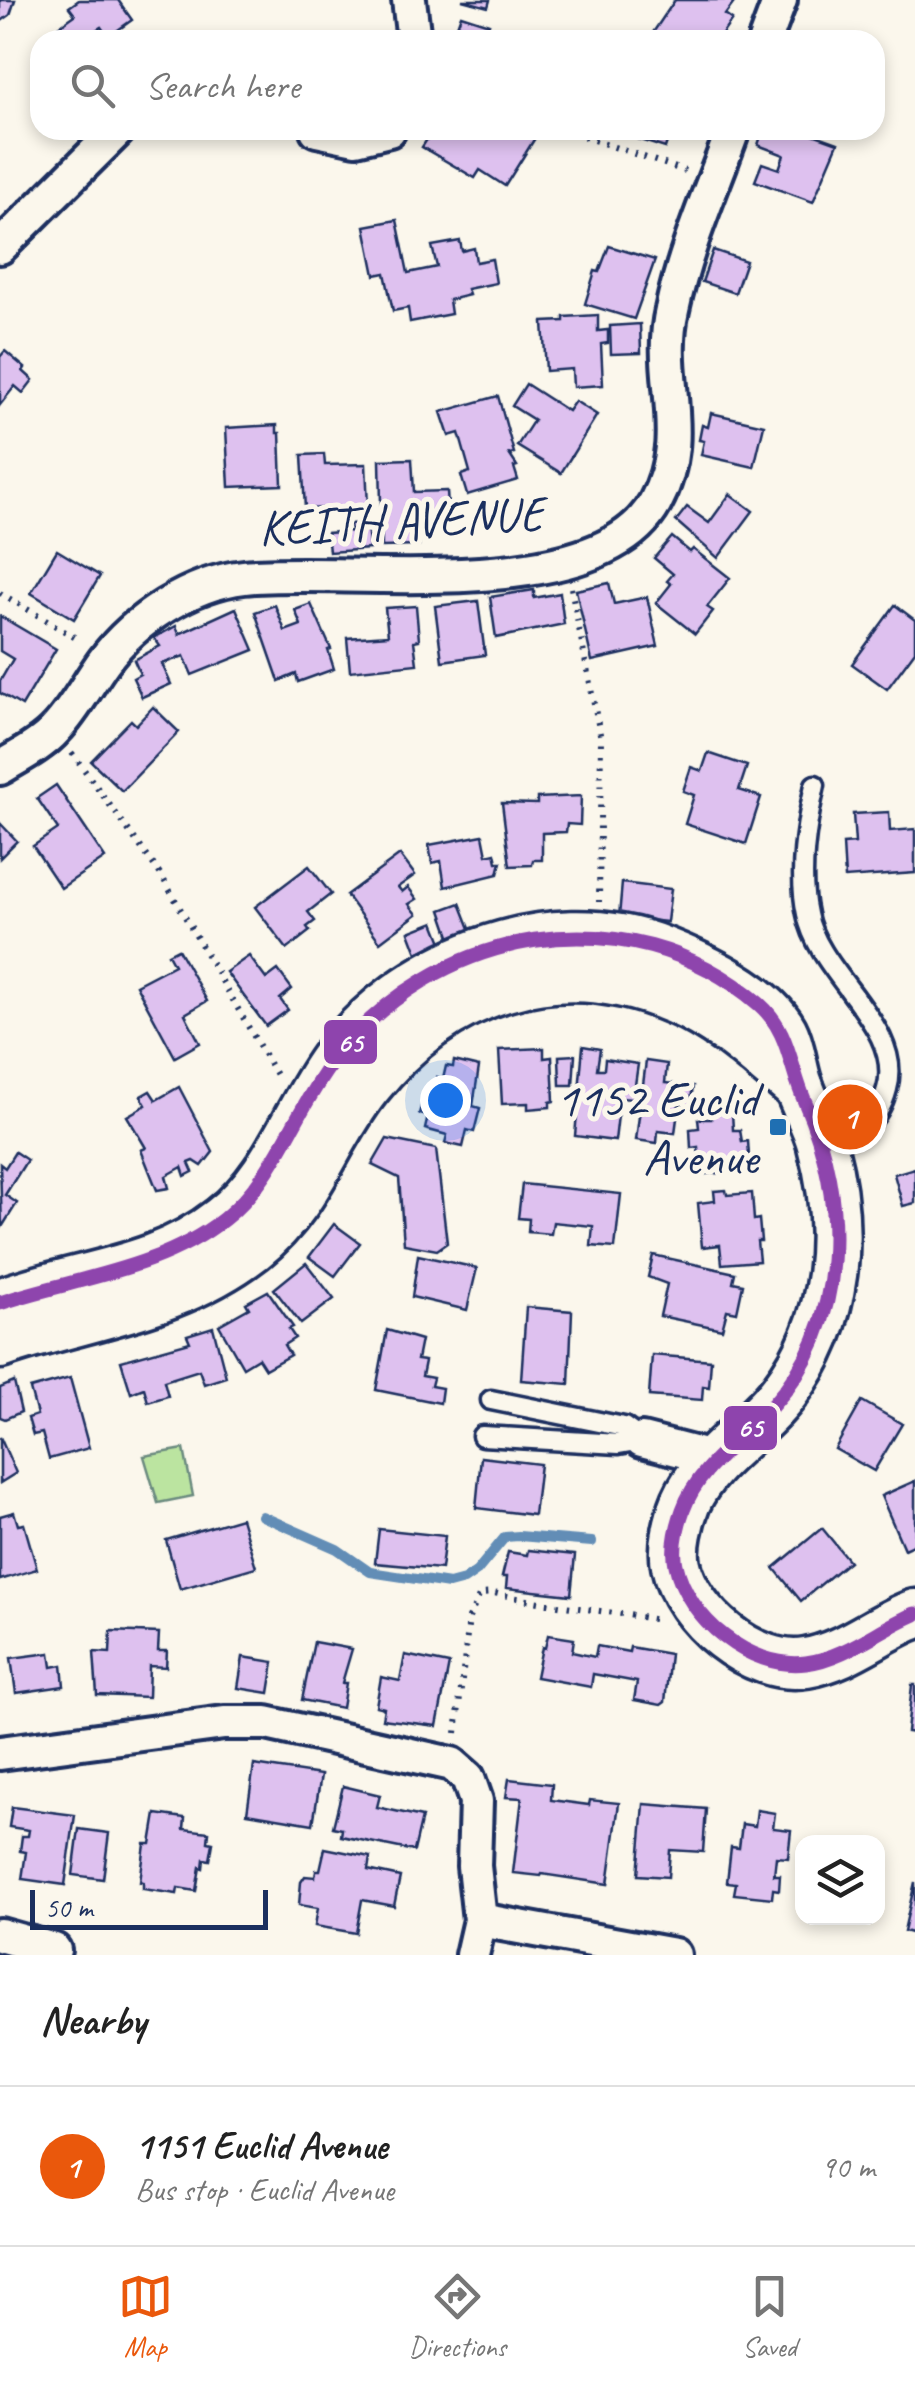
<!DOCTYPE html>
<meta charset="utf-8">
<style>
body{margin:0;font-family:Caveat,sans-serif;background:#f6f6f6;color:#222}
.controls{position:absolute;right:30px;bottom:30px;display:grid;overflow:hidden;border-radius:20px;box-shadow:0 5px 15px #0003}
.controls button{width:90px;height:90px;display:grid;place-items:center;padding:0;border:0;border-bottom:2px solid #e0e0e0;background:#fff;color:#222;font:50px sans-serif}
.scale{position:absolute;left:30px;bottom:25px;width:238px;box-sizing:border-box;padding-left:10px;border:5px solid #1b2f5e;border-top:0;font-size:28px;line-height:35px;white-space:nowrap;color:#1b2f5e;-webkit-text-stroke:8px #fbf7ec;paint-order:stroke}
.you{position:absolute;left:445px;top:1100px;width:35px;height:35px;margin:-25px;border:8px solid #fff;border-radius:50%;background:#1a73e8;box-shadow:0 0 0 15px #1a73e833}
.badge{display:grid;place-items:center;width:65px;height:65px;border-radius:50%;background:#ea580c;color:#fff;font-size:32px;font-weight:700}
.pin{position:absolute;translate:-50% -50%;border:5px solid #fff;box-shadow:0 2px 10px #0006}
.list{margin:0;padding:0;list-style:none}
h2{display:flex;justify-content:space-between;align-items:center;height:130px;margin:0;padding:0 40px;font-size:42px}
h2 small{font-size:32px;font-weight:400;color:#767676}
.list li{display:grid;grid-template-columns:65px 1fr auto;gap:30px;align-items:center;box-sizing:border-box;height:160px;padding:0 40px;border-top:2px solid #e0e0e0}
.list b{display:block;font-size:38px;white-space:nowrap}
.list p{margin:0;font-size:32px;white-space:nowrap;color:#767676}
.list em{font-size:32px;font-style:normal;color:#767676}
.icon{flex:none;width:55px;height:55px;fill:none;stroke:currentColor;stroke-width:2;stroke-linecap:round;stroke-linejoin:round}
.map{position:relative;flex:none;width:915px;height:1955px;overflow:hidden}
.search{position:absolute;background:#fff;box-shadow:0 5px 15px #0003;left:30px;right:30px;top:30px;height:110px;display:flex;align-items:center;gap:25px;box-sizing:border-box;padding:0 35px;border-radius:30px;color:#767676;font-size:38px}
.sheet{height:290px;background:#fff}
nav{display:flex;justify-content:space-around;align-items:center;box-sizing:border-box;height:140px;border-top:2px solid #e0e0e0;background:#fff;font-size:28px;color:#767676}
nav a{display:grid;justify-items:center;gap:5px}
nav .on{color:#ea580c}
.map>svg:first-child{display:block}
.green{fill:#bbe4a0;stroke:#6b8a7f;stroke-width:2.5}
.lines{fill:none;stroke-linecap:round;stroke-linejoin:round}
.stream{stroke:#628db6;stroke-width:10}
.building{fill:#dec1ef;stroke:#1b2f5e;stroke-width:2.5}
.lane-casing{stroke:#1b2f5e;stroke-width:25}
.street-casing{stroke:#1b2f5e;stroke-width:40}
.secondary-casing{stroke:#1b2f5e;stroke-width:55}
.path{stroke:#1b2f5e;stroke-width:6;stroke-dasharray:2.5 8;stroke-linecap:butt}
.lane{stroke:#fbf7ec;stroke-width:18}
.street{stroke:#fbf7ec;stroke-width:32}
.secondary{stroke:#fbf7ec;stroke-width:48}
.bus-1-casing{stroke:#fbf7ec;stroke-width:22}
.bus-1{stroke:#8e44ad;stroke-width:15}
.poi-dot{fill:#1f6fb2;stroke:#fbf7ec;stroke-width:4}
.labels{text-anchor:middle;stroke-width:10;stroke-linejoin:round;paint-order:stroke}
.street-label{font-size:50px;fill:#1b2f5e;stroke:#fbf7ec}
.poi-label{font-size:50px;fill:#1b2f5e;stroke:#fbf7ec;text-anchor:end}
.line-badge{stroke:#fbf7ec;stroke-width:4}
.badge-label{font-size:28px;text-anchor:middle;font-weight:bold;fill:#fff}
</style>
<div class="map">
<svg width="915" height="1955" viewBox="0 0 915 1955">
<rect width="100%" height="100%" fill="#fbf7ec"/>
<filter id="ink" filterUnits="userSpaceOnUse"><feTurbulence type="fractalNoise" baseFrequency=".01" numOctaves="2"/><feDisplacementMap in="SourceGraphic" scale="20" xChannelSelector="R" yChannelSelector="G"/><feConvolveMatrix kernelMatrix="1 2 1 2 8 2 1 2 1" color-interpolation-filters="sRGB"/></filter>
<g filter="url(#ink)">
<polygon class="green" points="184,1449 193,1496 158,1503 144,1456"/>
<g class="lines">
<polyline class="stream" points="262,1516 337,1549 370,1572 449,1584 464,1580 477,1571 505,1537 519,1536 592,1542"/>
</g>
<g class="building">
<polygon points="0,0 15,0 10,15 0,22"/>
<polygon points="79,0 118,0 132,20 108,37 101,27 93,32 98,40 67,40 58,27 75,15 69,7"/>
<polygon points="462,0 490,0 488,7"/>
<polygon points="675,0 736,0 725,15 732,20 718,40 654,40 650,37"/>
<polygon points="461,15 489,24 483,40 452,40"/>
<polygon points="433,130 485,130 494,135 497,130 523,130 535,138 505,186 480,170 475,178 422,147"/>
<polygon points="620,130 671,130 665,148 621,134"/>
<polygon points="763,130 802,130 838,143 813,202 755,181 762,163 779,169 784,155 758,145"/>
<polygon points="397,220 408,273 437,267 432,246 460,241 462,251 474,248 476,262 492,259 496,283 467,289 469,295 449,300 451,314 410,322 408,308 393,311 385,273 375,275 365,226"/>
<polygon points="609,246 655,260 634,319 585,304 595,271 599,272"/>
<polygon points="713,250 746,261 735,293 702,282"/>
<polygon points="598,315 598,331 608,330 608,343 601,344 603,385 573,387 572,369 546,371 543,322 564,321 564,317"/>
<polygon points="640,324 641,353 611,354 610,326"/>
<polygon points="5,351 25,368 23,371 33,380 23,393 15,386 0,405 0,357"/>
<polygon points="526,384 568,411 575,401 597,415 561,473 517,446 534,420 512,406"/>
<polygon points="498,396 514,453 509,454 517,466 514,467 518,480 467,495 461,475 470,472 459,433 449,436 441,412"/>
<polygon points="711,413 764,425 754,467 701,455 704,441 699,440 702,425 708,427"/>
<polygon points="277,425 277,433 280,433 282,485 229,487 226,428"/>
<polygon points="324,454 325,465 366,464 368,507 305,509 302,455"/>
<polygon points="412,459 414,492 447,491 449,524 418,525 419,546 382,547 380,460"/>
<polygon points="730,494 753,511 718,558 676,521 687,507 709,523"/>
<polygon points="367,522 369,549 329,552 327,533 351,531 350,524"/>
<polygon points="672,537 690,552 693,549 730,578 707,607 713,611 695,634 656,603 671,584 667,581 673,574 654,558"/>
<polygon points="57,550 100,576 74,619 31,593"/>
<polygon points="609,583 614,604 647,597 658,646 592,661 576,590"/>
<polygon points="534,590 534,598 560,593 564,624 496,638 490,597"/>
<polygon points="478,601 485,655 442,661 435,606"/>
<polygon points="311,604 331,649 328,650 334,669 298,682 296,674 279,681 255,612 275,605 285,631 301,625 295,610"/>
<polygon points="895,605 915,620 915,651 887,689 852,664"/>
<polygon points="416,606 419,640 414,641 417,664 350,671 347,638 388,635 385,608"/>
<polygon points="236,608 254,650 192,675 184,656 162,664 171,684 142,697 133,678 140,674 134,660 160,646 154,638 176,626 179,634"/>
<polygon points="0,616 56,649 22,706 0,693 0,681 13,659 0,651"/>
<polygon points="153,707 179,732 122,791 91,761 131,720 136,725"/>
<polygon points="708,753 747,766 739,790 761,797 746,844 685,824 694,795 683,791 691,767 702,771"/>
<polygon points="56,785 105,858 61,888 33,846 58,829 37,798"/>
<polygon points="581,796 580,825 567,824 566,832 542,833 542,860 533,860 532,865 510,866 502,803 537,804 537,798"/>
<polygon points="889,812 890,831 915,829 915,873 845,878 843,844 855,843 853,814"/>
<polygon points="0,823 17,841 0,858"/>
<polygon points="483,835 487,855 495,853 497,862 501,862 498,874 445,887 441,861 432,863 429,845"/>
<polygon points="400,855 415,875 398,887 402,892 408,887 417,899 409,904 417,914 380,942 346,895"/>
<polygon points="309,866 331,894 308,912 315,921 307,927 310,931 287,949 255,907"/>
<polygon points="622,883 671,889 667,922 619,917"/>
<polygon points="460,903 471,931 451,939 441,910"/>
<polygon points="434,922 442,942 417,953 409,932"/>
<polygon points="178,949 207,1001 185,1014 200,1043 175,1057 136,985 174,965 168,954"/>
<polygon points="249,956 266,979 278,970 292,989 280,999 288,1010 266,1026 226,972"/>
<polygon points="583,1046 600,1049 597,1069 604,1069 605,1059 638,1064 633,1099 620,1098 615,1141 575,1136"/>
<polygon points="544,1048 544,1058 552,1057 554,1101 550,1102 550,1107 528,1109 528,1103 502,1104 499,1050"/>
<polygon points="575,1055 573,1085 560,1085 559,1056"/>
<polygon points="454,1061 479,1067 473,1106 480,1108 474,1132 467,1130 463,1147 445,1143 447,1135 425,1129 428,1116 419,1114 426,1087 435,1089 437,1077 443,1079 446,1066 453,1067"/>
<polygon points="646,1061 667,1064 665,1083 693,1086 690,1106 679,1104 675,1133 658,1131 657,1143 636,1140"/>
<polygon points="179,1087 213,1152 202,1166 194,1161 189,1163 193,1172 185,1176 182,1167 166,1176 169,1188 157,1190 141,1150 146,1148 127,1116 146,1105 141,1096 150,1091 156,1100"/>
<polygon points="732,1112 733,1130 740,1130 742,1142 748,1141 750,1171 706,1174 705,1157 699,1158 698,1147 691,1148 690,1129 699,1128 698,1119 711,1119 710,1114"/>
<polygon points="387,1139 436,1149 447,1243 437,1250 404,1244 399,1178 372,1165"/>
<polygon points="15,1152 27,1160 5,1195 17,1203 2,1227 0,1164 5,1168"/>
<polygon points="915,1168 915,1203 903,1206 894,1174"/>
<polygon points="522,1184 621,1194 615,1248 591,1246 593,1226 553,1222 551,1234 528,1232 529,1219 518,1218"/>
<polygon points="726,1190 727,1195 752,1193 754,1220 759,1219 761,1241 757,1241 759,1261 722,1264 720,1245 702,1247 698,1203 715,1201 714,1191"/>
<polygon points="334,1224 360,1243 335,1276 309,1257"/>
<polygon points="418,1255 477,1268 467,1310 412,1297"/>
<polygon points="653,1255 735,1273 733,1282 743,1284 737,1312 727,1310 722,1329 660,1316 667,1284 648,1277"/>
<polygon points="306,1263 334,1299 301,1324 274,1289"/>
<polygon points="268,1291 293,1327 289,1329 295,1338 284,1345 290,1355 265,1369 258,1358 243,1367 219,1325 249,1308 246,1303"/>
<polygon points="526,1307 572,1311 569,1384 521,1380"/>
<polygon points="213,1327 226,1377 204,1384 199,1370 164,1381 168,1396 148,1402 144,1388 131,1393 121,1361 190,1342 187,1335"/>
<polygon points="387,1330 421,1340 417,1360 425,1361 422,1376 433,1378 431,1386 442,1388 440,1403 376,1390"/>
<polygon points="652,1355 711,1360 709,1387 703,1386 702,1400 649,1396"/>
<polygon points="70,1378 89,1448 49,1459 42,1433 33,1435 28,1418 37,1415 30,1389"/>
<polygon points="14,1382 21,1412 5,1419 0,1417 0,1388"/>
<polygon points="862,1401 902,1424 874,1471 835,1449"/>
<polygon points="0,1437 16,1473 0,1483"/>
<polygon points="481,1457 540,1464 534,1515 476,1508"/>
<polygon points="915,1481 915,1544 904,1549 881,1496"/>
<polygon points="14,1512 18,1525 24,1524 37,1569 0,1580 0,1516"/>
<polygon points="241,1518 256,1567 180,1589 166,1540"/>
<polygon points="822,1528 849,1561 801,1601 774,1568"/>
<polygon points="379,1529 445,1536 441,1569 375,1563"/>
<polygon points="528,1550 575,1555 571,1595 506,1588 507,1577 502,1577 508,1552 527,1555"/>
<polygon points="111,1631 159,1633 158,1651 167,1651 166,1667 149,1666 148,1697 97,1695 94,1652 110,1653"/>
<polygon points="548,1635 574,1639 572,1652 595,1657 597,1646 629,1652 630,1647 670,1654 665,1702 661,1705 634,1700 637,1682 593,1674 591,1687 536,1677 542,1647 545,1648"/>
<polygon points="314,1642 352,1649 342,1683 346,1683 342,1708 302,1700"/>
<polygon points="50,1653 52,1667 62,1665 64,1686 16,1693 11,1658"/>
<polygon points="405,1655 449,1664 437,1726 382,1719 384,1708 376,1706 381,1677 400,1681"/>
<polygon points="243,1657 274,1662 269,1693 238,1688"/>
<polygon points="912,1685 915,1685 915,1733 907,1732"/>
<polygon points="254,1765 321,1775 313,1824 247,1813"/>
<polygon points="509,1779 552,1784 551,1800 589,1805 590,1800 619,1803 608,1884 542,1874 541,1876 513,1873 522,1798 506,1797"/>
<polygon points="343,1786 380,1795 377,1807 422,1817 414,1851 341,1836 342,1829 333,1827"/>
<polygon points="644,1804 706,1809 703,1852 670,1850 668,1877 638,1875"/>
<polygon points="12,1807 75,1815 65,1885 22,1879 26,1852 20,1851 22,1836 28,1836 29,1830 9,1827"/>
<polygon points="757,1810 775,1813 773,1828 791,1830 788,1858 776,1857 774,1875 780,1875 779,1890 773,1889 772,1898 734,1894 736,1883 727,1882 731,1847 739,1848 742,1824 755,1826"/>
<polygon points="156,1814 185,1818 184,1829 209,1832 208,1842 213,1843 210,1860 204,1859 203,1868 200,1867 196,1891 178,1888 177,1894 143,1889 143,1882 140,1882 145,1844 151,1844"/>
<polygon points="79,1829 109,1833 103,1879 73,1875"/>
<polygon points="325,1848 370,1857 368,1870 400,1877 394,1906 362,1900 356,1933 315,1926 318,1908 299,1905 301,1882 305,1876 315,1877 316,1870 320,1870"/>
<polygon points="915,1882 915,1934 904,1931"/>
</g>
<g class="lines">
<g class="lane-casing">
<g id="lane">
<path d="M815,785C806,826 798,873 807,914C818,975 905,1027 887,1089C877,1127 856,1133 823,1147"/>
<polyline points="491,1400 624,1427 642,1440"/>
<polyline points="482,1436 619,1444 642,1440"/>
</g>
</g>
<g class="street-casing">
<g id="street">
<polyline points="409,0 414,40"/>
<polyline points="765,40 780,0"/>
<polyline points="317,130 356,138 389,130"/>
<polyline points="0,247 118,130"/>
<path d="M0,768C18,757 42,745 56,729C75,709 88,683 104,661C135,619 191,583 244,577C345,566 598,607 655,503C693,433 656,378 672,310C685,248 712,189 733,130"/>
<polyline points="642,1440 716,1459"/>
<polyline points="0,1753 224,1723 266,1723 452,1764 468,1778 476,1801 474,1866 480,1920 472,1955"/>
<polyline points="480,1920 674,1955"/>
<polyline points="0,1935 54,1950"/>
</g>
</g>
<g class="secondary-casing">
<g id="secondary">
<path d="M0,1303C78,1274 155,1274 223,1220C276,1179 295,1114 333,1061C404,965 546,905 662,951C700,966 762,994 783,1032C791,1047 792,1069 798,1085C805,1106 817,1124 822,1145C845,1230 839,1320 784,1392C755,1431 706,1456 686,1502C679,1519 672,1547 676,1565C686,1615 753,1672 806,1663C847,1656 877,1628 915,1614"/>
<path d="M0,1344C89,1313 176,1307 253,1247C308,1204 325,1139 366,1087C444,987 558,949 676,1000C722,1019 761,1056 799,1088"/>
</g>
</g>
<g class="path">
<polyline points="564,130 685,171"/>
<polyline points="571,588 601,739 599,902"/>
<polyline points="0,593 81,641"/>
<polyline points="72,753 161,875 279,1080"/>
<path d="M456,1733L469,1618L480,1594L494,1593C549,1606 603,1610 658,1620"/>
</g>
<use href="#lane" class="lane"/>
<use href="#street" class="street"/>
<use href="#secondary" class="secondary"/>
<g class="bus-1-casing">
<path id="bus-1" d="M0,1303C75,1278 160,1270 224,1219C276,1178 294,1112 333,1061C435,928 627,891 759,1004C790,1031 789,1066 805,1102C848,1200 848,1323 772,1406C742,1440 699,1465 683,1510C677,1527 672,1547 676,1565C687,1618 750,1670 806,1663C845,1658 879,1629 915,1614"/>
</g>
<use href="#bus-1" class="bus-1"/>
</g>
</g>
<rect class="poi-dot" x="768" y="1117" width="20" height="20" rx="5"/>
<g class="labels">
<g class="street-label">
<text transform="translate(401 519) rotate(-3)" y="18">KEITH AVENUE</text>
</g>
<g class="poi-label">
<text x="758" y="1116">1152 Euclid<tspan x="758" dy="58">Avenue</tspan></text>
</g>
</g>
<g class="line-badge">
<rect x="322" y="1018" width="57" height="48" rx="10" fill="#8e44ad"/>
<rect x="722" y="1404" width="57" height="48" rx="10" fill="#8e44ad"/>
</g>
<g class="badge-label">
<text x="350" y="1052">65</text>
<text x="750" y="1437">65</text>
</g>
</svg>
<div class="controls">
<button><svg class="icon" aria-label="layers" viewBox="0 0 24 24"><path d="M12 4l9 5-9 5-9-5zM3 14l9 5 9-5"/></svg></button>
</div>
<div class="scale">50 m</div>
<div class="you"></div>
<div class="pin badge" style="left:850px;top:1117px">1</div>
<div class="search"><svg class="icon" aria-label="search" viewBox="0 0 24 24"><circle cx="10" cy="10" r="6"/><path d="M15 15l6 6"/></svg>Search here</div>
</div>
<section class="sheet">
<h2>Nearby<small></small></h2>
<ul class="list">
<li><span class="badge">1</span><div><b>1151 Euclid Avenue</b><p>Bus stop · Euclid Avenue</p></div><em>90 m</em></li>
</ul>
</section>
<nav>
<a class="on"><svg class="icon" aria-label="map" viewBox="0 0 24 24"><path d="M3 6l6-2 6 2 6-2v14l-6 2-6-2-6 2zM9 4v14M15 6v14"/></svg>Map</a>
<a><svg class="icon" aria-label="directions" viewBox="0 0 24 24"><path d="M12 3l9 9-9 9-9-9zM9 14v-3h6M13 9l2 2-2 2"/></svg>Directions</a>
<a><svg class="icon" aria-label="saved" viewBox="0 0 24 24"><path d="M7 4h10v16l-5-4-5 4z"/></svg>Saved</a>
</nav>
